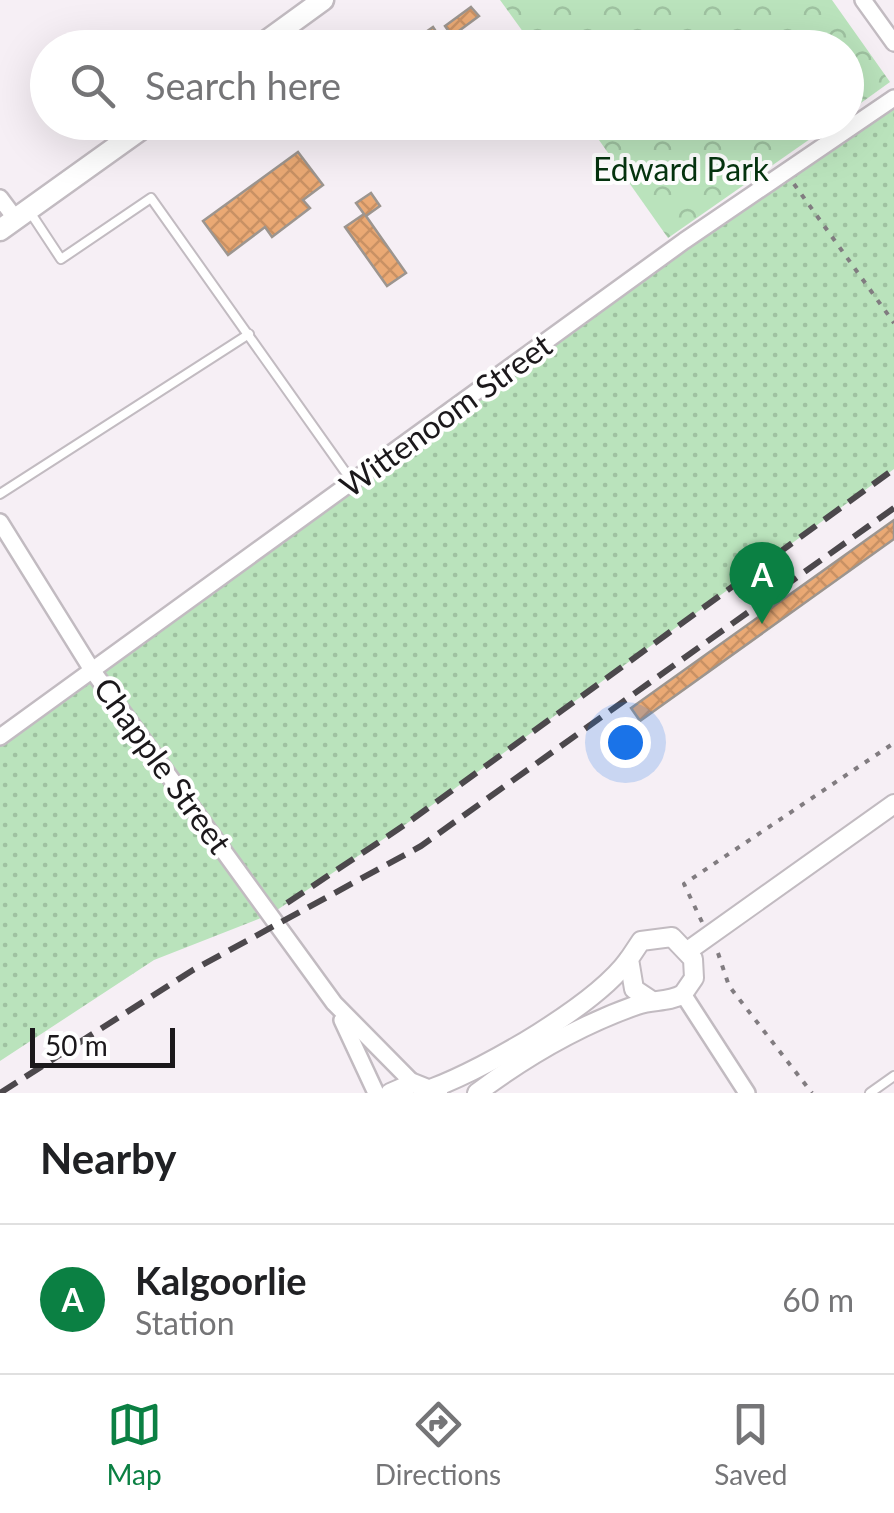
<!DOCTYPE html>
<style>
body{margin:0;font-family:Lato,sans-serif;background:#f6f6f6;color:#202124}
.scale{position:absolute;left:30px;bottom:25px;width:145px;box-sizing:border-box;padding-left:10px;border:5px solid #1b181b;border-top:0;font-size:28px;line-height:35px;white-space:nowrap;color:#1b181b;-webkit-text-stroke:8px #fff;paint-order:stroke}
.you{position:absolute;left:625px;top:742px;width:35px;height:35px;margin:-25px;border:8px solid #fff;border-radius:50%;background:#1a73e8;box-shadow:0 0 0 15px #1a73e833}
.badge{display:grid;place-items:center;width:65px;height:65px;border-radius:50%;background:#0b8043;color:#fff;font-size:32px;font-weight:700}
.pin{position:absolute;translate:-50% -82px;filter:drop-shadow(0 2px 5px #0008)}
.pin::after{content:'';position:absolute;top:52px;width:35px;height:30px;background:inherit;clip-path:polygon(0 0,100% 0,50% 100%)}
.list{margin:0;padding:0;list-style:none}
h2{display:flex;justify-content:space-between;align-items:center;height:130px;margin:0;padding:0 40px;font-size:42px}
h2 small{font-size:32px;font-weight:400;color:#757577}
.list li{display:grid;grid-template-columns:65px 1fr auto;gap:30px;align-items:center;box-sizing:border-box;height:150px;padding:0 40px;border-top:2px solid #e0e0e0}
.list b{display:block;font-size:38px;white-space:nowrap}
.list p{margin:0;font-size:32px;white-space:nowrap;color:#757577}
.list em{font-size:32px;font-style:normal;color:#757577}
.icon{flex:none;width:55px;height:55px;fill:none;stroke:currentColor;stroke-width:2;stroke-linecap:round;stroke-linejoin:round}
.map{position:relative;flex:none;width:894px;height:1093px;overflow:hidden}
.search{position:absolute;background:#fff;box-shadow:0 10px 40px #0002;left:30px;right:30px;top:30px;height:110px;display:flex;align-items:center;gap:25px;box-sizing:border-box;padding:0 35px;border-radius:55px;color:#757577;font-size:38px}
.sheet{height:280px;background:#fff}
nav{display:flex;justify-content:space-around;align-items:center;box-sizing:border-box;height:140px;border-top:2px solid #e0e0e0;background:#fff;font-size:28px;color:#757577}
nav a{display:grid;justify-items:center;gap:5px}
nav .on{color:#0b8043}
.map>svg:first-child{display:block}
.grass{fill:url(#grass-dots)}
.park{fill:url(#park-crowns)}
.building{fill:url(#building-cross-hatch);stroke:#9c958f;stroke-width:2.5}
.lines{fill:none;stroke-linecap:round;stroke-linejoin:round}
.service-casing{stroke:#c2bbc1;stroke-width:12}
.minor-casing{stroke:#c2bbc1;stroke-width:20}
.tertiary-casing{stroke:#c2bbc1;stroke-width:22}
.secondary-casing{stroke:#c2bbc1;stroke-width:25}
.path{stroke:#817c80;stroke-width:4;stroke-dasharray:5 8;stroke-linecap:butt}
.service{stroke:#fff;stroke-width:8}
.minor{stroke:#fff;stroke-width:15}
.tertiary{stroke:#fff;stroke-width:18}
.secondary{stroke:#fff;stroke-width:20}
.rail{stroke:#4c484c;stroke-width:6;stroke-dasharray:20 10;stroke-linecap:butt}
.labels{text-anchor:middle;stroke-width:8;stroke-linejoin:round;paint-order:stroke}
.park-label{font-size:32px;fill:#05340f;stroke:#fff}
.street-label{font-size:32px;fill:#1b181b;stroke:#fff}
</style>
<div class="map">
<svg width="894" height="1093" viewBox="0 0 894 1093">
<defs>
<pattern id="grass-dots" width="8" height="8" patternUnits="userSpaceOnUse" patternTransform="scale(2.5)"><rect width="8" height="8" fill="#bae3bc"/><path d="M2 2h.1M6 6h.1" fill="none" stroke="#9fc2a1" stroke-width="1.8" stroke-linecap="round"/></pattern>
<pattern id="park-crowns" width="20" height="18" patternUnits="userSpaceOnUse" patternTransform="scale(2.5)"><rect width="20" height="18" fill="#bae3bc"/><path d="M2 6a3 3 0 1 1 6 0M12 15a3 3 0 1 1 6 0" fill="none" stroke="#9fc2a1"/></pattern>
<pattern id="building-cross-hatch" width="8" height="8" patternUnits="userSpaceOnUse" patternTransform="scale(2.5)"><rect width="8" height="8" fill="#eaa974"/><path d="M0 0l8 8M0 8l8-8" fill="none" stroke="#c89164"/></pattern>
</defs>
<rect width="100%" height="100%" fill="#f6eff5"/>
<polygon class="grass" points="894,98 894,469 406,824 271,914 154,960 0,1061 0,736"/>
<g class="park">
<polygon points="500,0 832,0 890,82 847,113 846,48 534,47"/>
<polygon points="587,123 833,123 668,238"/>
</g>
<g class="building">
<polygon points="471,7 479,16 452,36 445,26"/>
<polygon points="433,27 447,48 403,48"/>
<polygon points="298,152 323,185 303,200 310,208 272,237 265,227 228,255 203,221"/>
<polygon points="371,193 380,206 366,216 406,273 387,286 345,227 364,214 356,203"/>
<polygon points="894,520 894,539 640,721 631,708"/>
</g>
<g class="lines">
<g class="service-casing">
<g id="service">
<polyline points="30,212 61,259 151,198 351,480"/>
<polyline points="0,494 249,334"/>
<polyline points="870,1093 894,1076"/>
</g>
</g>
<g class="minor-casing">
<g id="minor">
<polyline points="863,0 894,43"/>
<polyline points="0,198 15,218"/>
<polyline points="0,522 92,670 334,1003 413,1083"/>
<polyline points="0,737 684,241 894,98"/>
<polyline points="683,994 747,1093"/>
<polyline points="342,1020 376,1093"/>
</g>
</g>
<g class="tertiary-casing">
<g id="tertiary">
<polyline points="689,950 894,804"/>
<path d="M433,1088C486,1068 596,1005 629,959"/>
<polyline points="390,1093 413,1083 438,1093"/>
<path d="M477,1093C525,1057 580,1025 637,1005C653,999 668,1003 683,994L694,978L693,959L672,937L641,941L629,959L634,989L652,1001"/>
</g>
</g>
<g class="secondary-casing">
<g id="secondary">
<polyline points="257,48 323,0"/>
<polyline points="0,230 151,122"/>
</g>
</g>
<g class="path">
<polyline points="794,184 894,323"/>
<polyline points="702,922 684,884 894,743"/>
<polyline points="718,953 729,986 812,1093"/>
</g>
<use href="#service" class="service"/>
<use href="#minor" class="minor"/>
<use href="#tertiary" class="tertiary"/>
<use href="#secondary" class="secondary"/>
<g class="rail">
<polyline points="287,903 406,824 894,469"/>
<polyline points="0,1093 193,970 421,846 894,508"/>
</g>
</g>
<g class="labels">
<g class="park-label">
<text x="681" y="181">Edward Park</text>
</g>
<g class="street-label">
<text transform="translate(446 416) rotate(-36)" y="11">Wittenoom Street</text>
<text transform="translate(162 766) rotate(54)" y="11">Chapple Street</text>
</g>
</g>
</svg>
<div class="scale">50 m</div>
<div class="you"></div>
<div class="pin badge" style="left:762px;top:624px">A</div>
<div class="search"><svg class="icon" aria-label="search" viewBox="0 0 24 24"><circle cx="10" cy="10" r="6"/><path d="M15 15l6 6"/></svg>Search here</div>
</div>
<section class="sheet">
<h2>Nearby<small></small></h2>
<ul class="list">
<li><span class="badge">A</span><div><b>Kalgoorlie</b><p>Station</p></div><em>60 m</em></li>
</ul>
</section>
<nav>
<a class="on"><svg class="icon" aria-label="map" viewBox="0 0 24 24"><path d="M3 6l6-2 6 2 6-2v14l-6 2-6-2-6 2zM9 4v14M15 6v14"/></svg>Map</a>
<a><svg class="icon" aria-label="directions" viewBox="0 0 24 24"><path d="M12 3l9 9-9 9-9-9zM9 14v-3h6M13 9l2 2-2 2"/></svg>Directions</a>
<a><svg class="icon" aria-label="saved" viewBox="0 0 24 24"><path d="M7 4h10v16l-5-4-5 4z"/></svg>Saved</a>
</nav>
